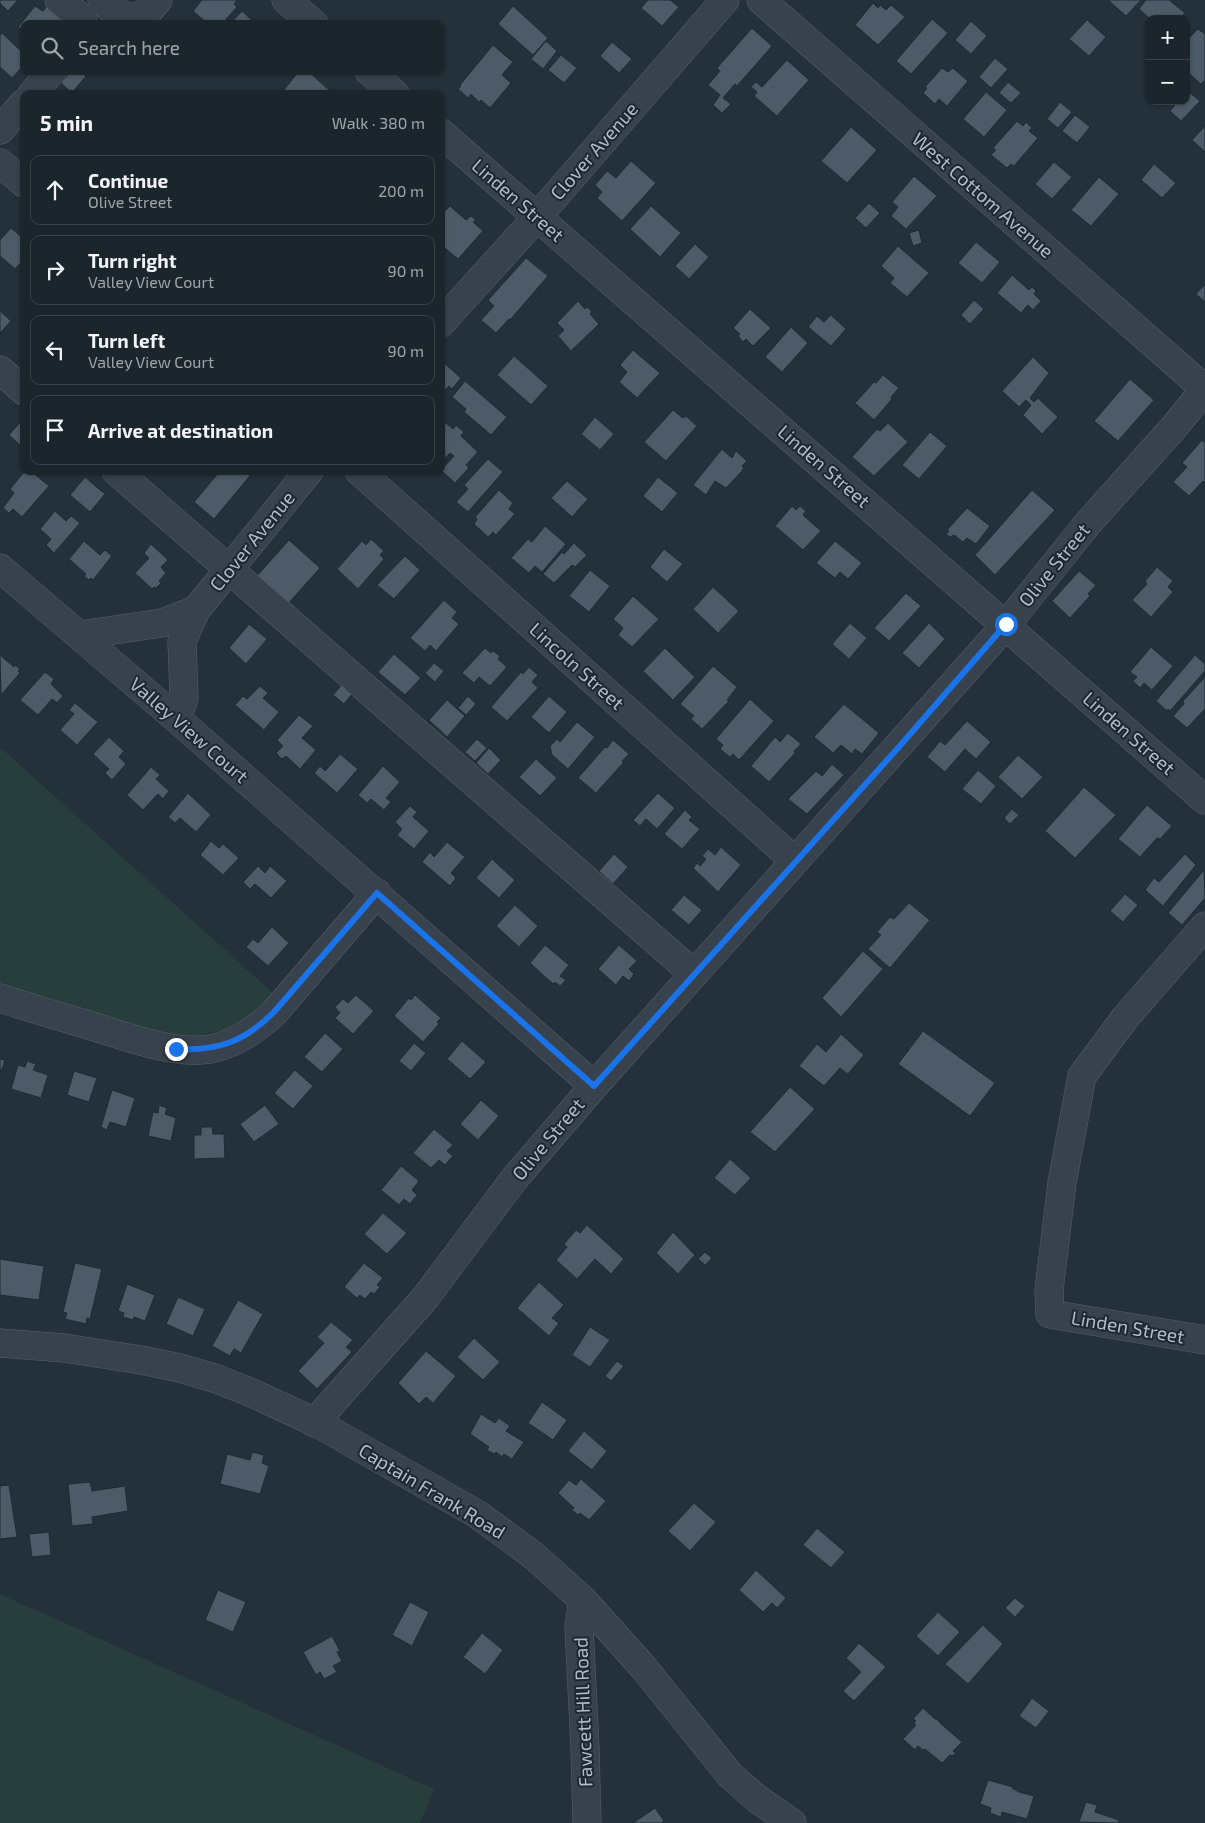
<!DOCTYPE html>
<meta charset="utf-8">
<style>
body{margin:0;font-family:"Exo 2",sans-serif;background:#242d34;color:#f1f3f6}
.controls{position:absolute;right:15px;top:15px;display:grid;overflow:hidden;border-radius:10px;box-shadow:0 1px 4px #0004}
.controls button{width:45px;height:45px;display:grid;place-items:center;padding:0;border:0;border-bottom:1px solid #394248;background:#1b252c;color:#f1f3f6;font:25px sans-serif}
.stop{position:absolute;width:15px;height:15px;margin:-11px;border:4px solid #1a73e8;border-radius:50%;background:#fff}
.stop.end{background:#1a73e8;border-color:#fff;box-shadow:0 1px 5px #0008}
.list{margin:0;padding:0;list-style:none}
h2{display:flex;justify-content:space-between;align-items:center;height:65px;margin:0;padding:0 20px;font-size:21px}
h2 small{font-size:16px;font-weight:400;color:#a0a5a9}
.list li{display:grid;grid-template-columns:32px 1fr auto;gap:15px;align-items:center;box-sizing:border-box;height:70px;margin:0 10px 10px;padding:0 10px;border:1px solid #394248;border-radius:10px}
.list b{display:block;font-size:19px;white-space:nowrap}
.list p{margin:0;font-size:16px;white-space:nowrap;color:#a0a5a9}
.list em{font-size:16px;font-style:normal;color:#a0a5a9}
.icon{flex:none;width:28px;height:28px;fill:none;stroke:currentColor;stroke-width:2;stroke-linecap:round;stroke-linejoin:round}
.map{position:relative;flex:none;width:1205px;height:1823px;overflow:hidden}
.search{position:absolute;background:#1b252c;box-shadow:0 1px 4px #0004;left:20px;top:20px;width:425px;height:55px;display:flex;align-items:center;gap:12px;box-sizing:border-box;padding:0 18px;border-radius:10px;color:#a0a5a9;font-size:19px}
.panel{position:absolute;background:#1b252c;box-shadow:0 1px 4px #0004;left:20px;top:90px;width:425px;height:385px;border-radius:10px}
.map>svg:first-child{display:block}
.green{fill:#273e3d}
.building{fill:#4c5b67;stroke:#1f2933}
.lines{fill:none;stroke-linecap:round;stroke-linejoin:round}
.minor-casing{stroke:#56606a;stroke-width:29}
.minor{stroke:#38424c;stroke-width:28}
.route{stroke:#1a73e8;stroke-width:6}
.labels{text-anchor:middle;stroke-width:4;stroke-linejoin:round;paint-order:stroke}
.street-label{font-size:19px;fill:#b3bdc7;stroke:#1d2731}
</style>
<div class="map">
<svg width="1205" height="1823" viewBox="0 0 1205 1823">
<rect width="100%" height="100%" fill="#24313b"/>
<g class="green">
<polygon points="0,747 275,995 232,1028 188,1038 144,1029 0,985"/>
<polygon points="0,1594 434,1789 420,1823 0,1823"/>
</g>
<g class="building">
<polygon points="0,0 18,0 8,11 0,3"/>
<polygon points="202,0 237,0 234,4 237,7 222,24 208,24 193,11"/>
<polygon points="648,0 670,0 679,7 662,26 641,8"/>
<polygon points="1108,0 1141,0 1126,16"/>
<polygon points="1146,0 1169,0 1185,13 1182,16 1185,19 1150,19 1139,9"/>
<polygon points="873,3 878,8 880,5 886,10 891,5 905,17 878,45 855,25"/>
<polygon points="48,5 69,24 24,24 24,32 18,27 35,6 43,11"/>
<polygon points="513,6 548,38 533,55 498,24"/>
<polygon points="242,11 256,24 230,24"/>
<polygon points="932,19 948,33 911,74 896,61"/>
<polygon points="1087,20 1106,37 1089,56 1069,39"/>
<polygon points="971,21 987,36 971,54 955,40"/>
<polygon points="752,28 772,46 737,86 735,84 723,98 731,104 722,113 713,105 720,95 708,85 720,71 717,68"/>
<polygon points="1198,29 1205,34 1205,80 1201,84 1186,71 1186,60 1188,58 1186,57 1186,41"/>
<polygon points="2,33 24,54 24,65 12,78 0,67 0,35"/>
<polygon points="546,41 557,51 543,69 531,59"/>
<polygon points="612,42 632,59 619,73 600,56"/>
<polygon points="493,45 513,62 502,75 511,83 490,108 481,100 479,102 471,94 468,98 458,89 461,86 460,85"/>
<polygon points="561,55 577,68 564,83 548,70"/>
<polygon points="995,58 1008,69 991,88 979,77"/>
<polygon points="787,60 809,80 777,116 754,96 757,92 751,87 756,82 762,87"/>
<polygon points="942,68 948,72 953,68 968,81 947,106 939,99 935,104 923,93 927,88 925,87"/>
<polygon points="70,71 80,71 86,76 72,93 61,83"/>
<polygon points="299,71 308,71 329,90 326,94 287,94 283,91"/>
<polygon points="1008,82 1021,93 1011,103 999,93"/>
<polygon points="1188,91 1200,101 1181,121 1170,111 1178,101 1186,101"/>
<polygon points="986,92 1007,110 984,137 963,119"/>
<polygon points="1060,102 1072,112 1058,128 1047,119"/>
<polygon points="1075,115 1090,127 1077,143 1062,131"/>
<polygon points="1017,121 1023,126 1026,122 1032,128 1029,131 1038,138 1014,166 1011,164 1007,168 991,155 996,150 993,148"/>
<polygon points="1205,126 1205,152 1192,140"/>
<polygon points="851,127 877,150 847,183 821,161"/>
<polygon points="631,161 656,183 622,221 597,198 602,192 595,185 607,171 616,178"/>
<polygon points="1054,162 1072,177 1052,199 1035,184"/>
<polygon points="1154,164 1176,183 1162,198 1141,180"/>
<polygon points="914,176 937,196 906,229 891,216 898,207 892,202"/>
<polygon points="1099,177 1119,194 1091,226 1071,210"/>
<polygon points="869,203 880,213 866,228 855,218"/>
<polygon points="450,206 466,220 471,216 476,220 473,222 483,231 458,259 441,245 441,215"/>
<polygon points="651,206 681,233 660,257 630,229"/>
<polygon points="11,228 24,239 24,259 15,269 0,256 0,240"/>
<polygon points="919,230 922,243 913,246 909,233"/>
<polygon points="976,242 1000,262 982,283 958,263"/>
<polygon points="695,244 709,257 689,279 675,266"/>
<polygon points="898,246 929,273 907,297 890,283 894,278 881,266"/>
<polygon points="526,258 548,276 510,320 509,319 496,333 481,320 494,306 488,300"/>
<polygon points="1012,275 1029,290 1032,287 1036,291 1034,294 1041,301 1033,310 1028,305 1021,313 997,293"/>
<polygon points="1205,284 1205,302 1196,294"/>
<polygon points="974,300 984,309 970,324 961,315"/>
<polygon points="578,301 585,309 587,307 592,312 590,314 599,324 571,351 558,336 564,330 557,323"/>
<polygon points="750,309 771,328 753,346 746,339 743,342 738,336 740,334 733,328"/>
<polygon points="0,311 11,321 0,333"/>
<polygon points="831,315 846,329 831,346 808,327 817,316 824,322"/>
<polygon points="791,327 808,343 782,372 765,357"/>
<polygon points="633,350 660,373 637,398 619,382 627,372 620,365"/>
<polygon points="514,356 548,386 531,405 497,375"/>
<polygon points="1033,357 1049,373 1030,398 1034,402 1038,398 1058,417 1042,434 1023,415 1031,405 1026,400 1019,407 1002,391"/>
<polygon points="443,362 461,378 452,389 449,386 441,394 441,364"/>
<polygon points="883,375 899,388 891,397 892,399 874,420 855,403 874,382 876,383"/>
<polygon points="1130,379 1154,400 1118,441 1094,421"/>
<polygon points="465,381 507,417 491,435 464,412 466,409 452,397"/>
<polygon points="673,410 683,418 686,416 697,426 666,461 644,442"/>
<polygon points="595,417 614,434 600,450 581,434"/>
<polygon points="24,418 24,447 23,448 9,435"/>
<polygon points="441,419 453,429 456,425 464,432 461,436 478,452 466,465 469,468 455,483 441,470 454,456 450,453 441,463"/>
<polygon points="888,423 908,442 874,476 852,457 877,429 880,431"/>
<polygon points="930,432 947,446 919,479 902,465"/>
<polygon points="1202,440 1205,443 1205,483 1203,481 1189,496 1173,482 1187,467 1182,463"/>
<polygon points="722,449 732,458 736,451 747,461 742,466 744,467 742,471 726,488 715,481 706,495 693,485"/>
<polygon points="488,459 503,472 468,512 456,502 468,489 464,485"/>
<polygon points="25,471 31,471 49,486 22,517 13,509 9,513 3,508 14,493 10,489"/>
<polygon points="220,471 254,471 214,519 194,502"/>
<polygon points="85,477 105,494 90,512 70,495"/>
<polygon points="658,477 678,493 662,512 643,496"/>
<polygon points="567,481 588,499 572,517 551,498"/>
<polygon points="499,490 513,503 509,509 515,514 496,535 493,532 488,537 474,524 477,519 475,517"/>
<polygon points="1032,490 1055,510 995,575 975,555"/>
<polygon points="792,506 796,510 800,506 806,511 803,515 821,531 803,550 775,526"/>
<polygon points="967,508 990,526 976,544 967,538 963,542 954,535 950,537 946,534 949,531 947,530"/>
<polygon points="55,511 66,521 71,516 80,523 54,553 46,545 51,539 40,529"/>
<polygon points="545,526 566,544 542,572 535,566 529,573 511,558 528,539 532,542"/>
<polygon points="371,539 384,551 380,555 384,559 358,589 337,569 362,541 366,545"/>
<polygon points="289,540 320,568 286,606 255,578"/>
<polygon points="84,541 100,555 105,550 112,556 93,580 91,578 89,580 84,576 86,574 69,559"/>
<polygon points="835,541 862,563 848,579 840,572 835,578 816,563"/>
<polygon points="574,543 587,555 575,567 572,565 554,583 543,574 562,552 564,554"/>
<polygon points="151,544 168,560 161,567 166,573 159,581 161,583 156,588 154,587 152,589 135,573 149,558 144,553"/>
<polygon points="664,549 683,564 667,582 650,567"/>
<polygon points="405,556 420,570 394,599 377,585"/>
<polygon points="1157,567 1173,581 1168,587 1173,592 1151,617 1132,600 1147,584 1145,581"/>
<polygon points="590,570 610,586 589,612 569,596"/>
<polygon points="1079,571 1096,585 1088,594 1090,596 1070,618 1052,601"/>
<polygon points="713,587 739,611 718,633 693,609"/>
<polygon points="906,593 921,606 889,641 874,628"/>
<polygon points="633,596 659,619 632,647 618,635 623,628 613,619"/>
<polygon points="444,600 457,612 452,618 459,624 436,651 430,645 425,651 410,638"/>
<polygon points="850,623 867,638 849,659 832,644"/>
<polygon points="929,623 945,639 919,668 902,653"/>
<polygon points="249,624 267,639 246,664 229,648"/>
<polygon points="1151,647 1173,666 1152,690 1144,683 1140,688 1133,681 1137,677 1130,672"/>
<polygon points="485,648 491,653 493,651 500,656 498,659 507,667 490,686 479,677 474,683 462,673"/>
<polygon points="665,648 695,677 673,700 643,671"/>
<polygon points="394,654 421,678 405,695 378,672"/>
<polygon points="0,655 14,667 15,665 20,669 18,671 20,673 1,695"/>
<polygon points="1195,655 1205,664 1205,671 1170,711 1168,709 1167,711 1156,701"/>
<polygon points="434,663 444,671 435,682 425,673"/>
<polygon points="713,666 737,687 727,700 729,701 702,729 691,719 694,716 680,704"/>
<polygon points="529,667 538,675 532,682 538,688 507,721 491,707 521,672 523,674"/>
<polygon points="45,672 54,679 51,684 63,696 57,703 52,699 38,715 20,700"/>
<polygon points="1205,677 1205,709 1187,728 1173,716 1184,704 1183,701"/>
<polygon points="343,683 354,691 344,704 333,695"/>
<polygon points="260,686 268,693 263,698 279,712 264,730 235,705 243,696 247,699"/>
<polygon points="468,696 476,704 466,715 458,708"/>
<polygon points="549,696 567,712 549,733 531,717"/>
<polygon points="750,699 774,721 739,760 733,754 730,757 720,749 723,745 716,739"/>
<polygon points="447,700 465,716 447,737 429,720"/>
<polygon points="75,703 98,722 77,745 60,730 74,714 69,710"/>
<polygon points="844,704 879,733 862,754 855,749 852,754 841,745 833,753 814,737"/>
<polygon points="299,715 313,726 302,738 316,750 300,769 286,756 282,759 276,753 283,746 277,740"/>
<polygon points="967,721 991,742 976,759 965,749 945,772 927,757 940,741 945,745"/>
<polygon points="577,722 595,737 568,769 552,755 550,746 557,739 560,742"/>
<polygon points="788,733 801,744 794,751 795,753 769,782 751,766 775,737 780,742"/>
<polygon points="109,737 124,751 119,757 126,764 112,780 105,773 109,769 93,754"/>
<polygon points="477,739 487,748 475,761 465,752"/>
<polygon points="613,740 629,754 622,761 624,762 596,793 578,778 605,747 607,748"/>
<polygon points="489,748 501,760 488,774 476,763"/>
<polygon points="340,754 358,769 337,793 314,773 320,766 325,771"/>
<polygon points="1018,755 1043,777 1022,799 998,777"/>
<polygon points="536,759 557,778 540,796 519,777"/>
<polygon points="832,764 844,775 807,814 788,799 816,771 822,776"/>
<polygon points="383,766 400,782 386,798 391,802 384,810 371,799 367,803 358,795"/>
<polygon points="151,767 160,775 156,779 169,791 163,799 158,794 143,810 127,795"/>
<polygon points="978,770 996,786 981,804 962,789"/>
<polygon points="1084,787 1116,815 1075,858 1045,831"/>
<polygon points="188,793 211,815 196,832 180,818 175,823 168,817"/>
<polygon points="658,793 675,808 657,829 646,819 640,826 633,820"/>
<polygon points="1147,805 1172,826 1160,839 1157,838 1140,857 1118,839"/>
<polygon points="410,806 417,812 413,817 429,831 414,849 397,835 402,829 395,822"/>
<polygon points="1012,809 1019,815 1010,824 1004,818"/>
<polygon points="685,810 692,817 689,820 700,829 682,849 664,834"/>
<polygon points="211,841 219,848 223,844 239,858 223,875 200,855"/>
<polygon points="447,842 465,857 451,873 456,878 450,886 422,862 430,852 434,857"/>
<polygon points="721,847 741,865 718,892 693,868 697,863 700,866 706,859 702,856 708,849 715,855"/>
<polygon points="614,854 628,867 613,884 599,871"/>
<polygon points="1185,854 1196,865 1163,906 1145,890 1154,878 1159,882"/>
<polygon points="492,859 515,880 499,898 476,878"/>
<polygon points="258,866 265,873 270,866 287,881 271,898 255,884 250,889 243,882"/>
<polygon points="1204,870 1205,898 1182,925 1168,913"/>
<polygon points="1125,894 1138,905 1123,922 1110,911"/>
<polygon points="684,895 702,910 689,925 671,910"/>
<polygon points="909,903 930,920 890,968 868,949 881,935 877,932 890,917 894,919"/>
<polygon points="515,905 538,926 519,947 496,926"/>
<polygon points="272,927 289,943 268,966 246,947 253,939 258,943"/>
<polygon points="545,945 569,965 560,976 566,980 560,986 555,982 553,984 530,963"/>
<polygon points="619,945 637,961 629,969 634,974 629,981 623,976 616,985 598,969"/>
<polygon points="863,951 883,969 841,1017 822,998"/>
<polygon points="356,995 374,1011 353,1034 335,1018 340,1013 335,1007 343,999 348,1003"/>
<polygon points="415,995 441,1018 437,1022 439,1024 423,1042 394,1016 409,998 411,1000"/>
<polygon points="923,1031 995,1083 970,1116 898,1064"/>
<polygon points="325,1033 343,1049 322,1072 304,1057"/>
<polygon points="841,1034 864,1055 848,1074 840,1068 824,1086 799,1066 817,1044 826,1052"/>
<polygon points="462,1041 486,1062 470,1079 447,1059"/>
<polygon points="414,1043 426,1053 411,1071 399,1061"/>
<polygon points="0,1059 5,1060 2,1070 0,1069"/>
<polygon points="27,1061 36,1064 33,1070 48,1075 41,1098 11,1089 18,1065 25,1067"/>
<polygon points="295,1070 313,1086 293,1109 274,1093"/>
<polygon points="74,1071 97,1078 89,1102 67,1095"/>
<polygon points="790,1087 815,1109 775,1152 750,1132"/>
<polygon points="112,1090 135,1098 126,1127 110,1122 107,1130 101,1127"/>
<polygon points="481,1100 499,1116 478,1140 460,1124"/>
<polygon points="159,1105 167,1108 165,1114 176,1118 171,1141 148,1136 153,1112 158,1113"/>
<polygon points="265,1105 279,1124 254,1142 240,1124"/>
<polygon points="201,1127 212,1127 213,1134 224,1134 225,1158 194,1159 194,1135 201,1135"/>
<polygon points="434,1129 453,1145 447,1151 453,1156 445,1165 439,1160 431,1168 413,1153"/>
<polygon points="730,1159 751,1178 735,1195 714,1178"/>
<polygon points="401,1166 419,1181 412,1190 417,1195 410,1204 404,1199 399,1205 381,1190"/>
<polygon points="383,1213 407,1233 387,1254 364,1234"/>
<polygon points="587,1225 624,1259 611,1274 595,1259 577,1279 556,1260 567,1247 564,1244 576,1230 580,1233"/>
<polygon points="673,1232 695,1255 678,1274 656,1253"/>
<polygon points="705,1252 712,1258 705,1265 698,1259"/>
<polygon points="0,1259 44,1266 39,1300 0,1295"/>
<polygon points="75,1263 102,1269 90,1319 87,1318 86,1324 65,1319 67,1313 63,1312"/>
<polygon points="364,1263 383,1278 377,1285 380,1287 374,1294 371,1292 365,1299 360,1295 357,1298 344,1287"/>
<polygon points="539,1282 564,1305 552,1318 559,1323 549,1336 517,1308"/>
<polygon points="127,1284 155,1295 145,1321 134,1317 133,1320 123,1317 124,1313 118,1311"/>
<polygon points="178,1297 205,1309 193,1336 166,1324"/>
<polygon points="238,1300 263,1314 241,1353 234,1349 230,1356 212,1346"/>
<polygon points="331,1322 353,1340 346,1347 352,1352 317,1389 298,1371 324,1343 317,1337"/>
<polygon points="590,1327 610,1340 590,1367 572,1355"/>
<polygon points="474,1338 500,1362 483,1380 457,1357"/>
<polygon points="426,1351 456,1376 433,1403 426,1397 419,1404 398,1383"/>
<polygon points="617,1361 624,1366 611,1381 605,1376"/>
<polygon points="542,1402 567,1420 553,1440 528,1423"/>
<polygon points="481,1414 495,1423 499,1418 510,1426 506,1431 524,1442 512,1459 504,1454 502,1457 496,1452 494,1454 487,1450 489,1447 470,1434"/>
<polygon points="584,1431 607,1451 592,1470 568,1451"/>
<polygon points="252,1452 264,1455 262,1463 269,1466 260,1494 220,1484 227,1454 250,1460"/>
<polygon points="581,1479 606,1501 589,1520 580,1513 578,1515 572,1510 574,1508 558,1493 569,1480 576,1485"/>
<polygon points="90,1482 92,1491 125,1486 128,1511 92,1517 93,1524 72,1526 68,1484"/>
<polygon points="9,1485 17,1537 0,1539 0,1486"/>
<polygon points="694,1503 716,1522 690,1551 668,1531"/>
<polygon points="817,1528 845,1552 831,1568 803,1545"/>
<polygon points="49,1532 51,1555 32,1557 29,1534"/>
<polygon points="756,1570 786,1598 777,1608 772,1603 763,1612 739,1590"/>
<polygon points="218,1590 246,1602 233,1632 205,1620"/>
<polygon points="1015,1598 1025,1606 1015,1617 1005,1608"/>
<polygon points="410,1602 429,1612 412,1646 392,1635"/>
<polygon points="938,1612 960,1632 938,1656 916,1636"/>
<polygon points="983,1625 1003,1644 968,1684 945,1664"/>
<polygon points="482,1633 503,1650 485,1674 463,1657"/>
<polygon points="332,1636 340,1651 337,1652 342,1661 333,1666 337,1672 324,1679 320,1672 316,1675 303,1652"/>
<polygon points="859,1643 886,1667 854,1701 843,1691 861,1672 846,1658"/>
<polygon points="1032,1698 1049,1711 1036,1728 1019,1716"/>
<polygon points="923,1708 935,1719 937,1719 940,1723 962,1742 953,1751 956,1753 952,1756 950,1755 942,1763 925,1749 923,1750 918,1746 915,1750 903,1739 916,1725 914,1723 916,1721 913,1719"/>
<polygon points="988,1780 1013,1787 1012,1788 1019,1792 1034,1796 1027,1819 1002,1812 1001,1817 990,1813 991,1808 980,1804"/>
<polygon points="1086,1802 1097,1805 1095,1812 1119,1820 1118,1823 1079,1822"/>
<polygon points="655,1808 664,1821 661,1823 633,1823"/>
</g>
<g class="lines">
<g class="minor-casing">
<g id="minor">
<polyline points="59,0 83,19 83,24"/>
<polyline points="102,0 110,8 129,18 146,14 158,0"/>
<polyline points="286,0 314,24"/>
<polyline points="761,0 1205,389"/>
<polyline points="369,71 395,94"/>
<polyline points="32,94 52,71"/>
<polyline points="0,130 24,103"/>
<polyline points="441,133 1205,800"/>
<polyline points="0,163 24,183"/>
<polyline points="441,323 538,216 725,0"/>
<polyline points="0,370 24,391"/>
<polyline points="116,471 693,973"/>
<polyline points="359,471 795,861"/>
<polyline points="0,568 177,719 594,1086"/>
<polyline points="80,635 162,623 196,610"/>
<polyline points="177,719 184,698 182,641 196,610 309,471"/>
<polyline points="1205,926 1125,1018 1082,1076 1062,1183 1049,1290 1050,1314 1205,1340"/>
<path d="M0,998C31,1008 61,1017 92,1026C127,1037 179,1057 215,1048C238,1042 257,1029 274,1013L377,893"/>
<polyline points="0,1343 64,1348 141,1360 180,1368 217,1379 252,1393 317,1423 477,1514 534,1556 583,1600 644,1668 730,1775 756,1798 792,1823"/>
<polyline points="314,1423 425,1298 515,1178 594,1086 1006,625 1089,522 1175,426 1205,389"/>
<polyline points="583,1600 579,1627 585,1748 587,1823"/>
</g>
</g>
<use href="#minor" class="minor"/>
</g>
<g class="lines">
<path class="route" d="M176,1049C218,1051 244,1042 274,1012L377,893L594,1086L898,748L1006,624"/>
</g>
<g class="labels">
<g class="street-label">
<text transform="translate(594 151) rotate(-49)" y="7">Clover Avenue</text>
<text transform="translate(983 195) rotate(41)" y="7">West Cottom Avenue</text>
<text transform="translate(518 200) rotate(41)" y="7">Linden Street</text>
<text transform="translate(824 466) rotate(41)" y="7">Linden Street</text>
<text transform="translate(252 541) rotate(-51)" y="7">Clover Avenue</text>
<text transform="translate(1054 565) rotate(-51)" y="7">Olive Street</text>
<text transform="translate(577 666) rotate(42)" y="7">Lincoln Street</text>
<text transform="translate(189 730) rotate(41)" y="7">Valley View Court</text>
<text transform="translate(1129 733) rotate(41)" y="7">Linden Street</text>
<text transform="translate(548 1139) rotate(-50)" y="7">Olive Street</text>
<text transform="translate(1128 1327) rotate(10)" y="7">Linden Street</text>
<text transform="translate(432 1491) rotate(31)" y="7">Captain Frank Road</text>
<text transform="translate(583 1712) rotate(-92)" y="7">Fawcett Hill Road</text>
</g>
</g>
</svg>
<div class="controls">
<button>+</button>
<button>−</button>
</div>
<div class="stop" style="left:1006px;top:624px"></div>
<div class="stop end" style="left:176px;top:1049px"></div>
<div class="search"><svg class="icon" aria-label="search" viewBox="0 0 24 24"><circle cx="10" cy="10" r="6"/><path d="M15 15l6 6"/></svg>Search here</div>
<section class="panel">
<h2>5 min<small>Walk · 380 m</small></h2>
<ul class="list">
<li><svg class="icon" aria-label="ahead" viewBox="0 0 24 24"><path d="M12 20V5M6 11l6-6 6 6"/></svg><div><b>Continue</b><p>Olive Street</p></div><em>200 m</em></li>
<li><svg class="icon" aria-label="right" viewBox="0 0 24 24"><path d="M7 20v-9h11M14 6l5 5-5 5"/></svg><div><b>Turn right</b><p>Valley View Court</p></div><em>90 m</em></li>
<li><svg class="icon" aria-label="left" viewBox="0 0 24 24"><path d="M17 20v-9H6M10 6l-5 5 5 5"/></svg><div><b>Turn left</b><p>Valley View Court</p></div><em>90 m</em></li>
<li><svg class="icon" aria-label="arrive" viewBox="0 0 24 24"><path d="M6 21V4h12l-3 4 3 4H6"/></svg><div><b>Arrive at destination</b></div></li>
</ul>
</section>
</div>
